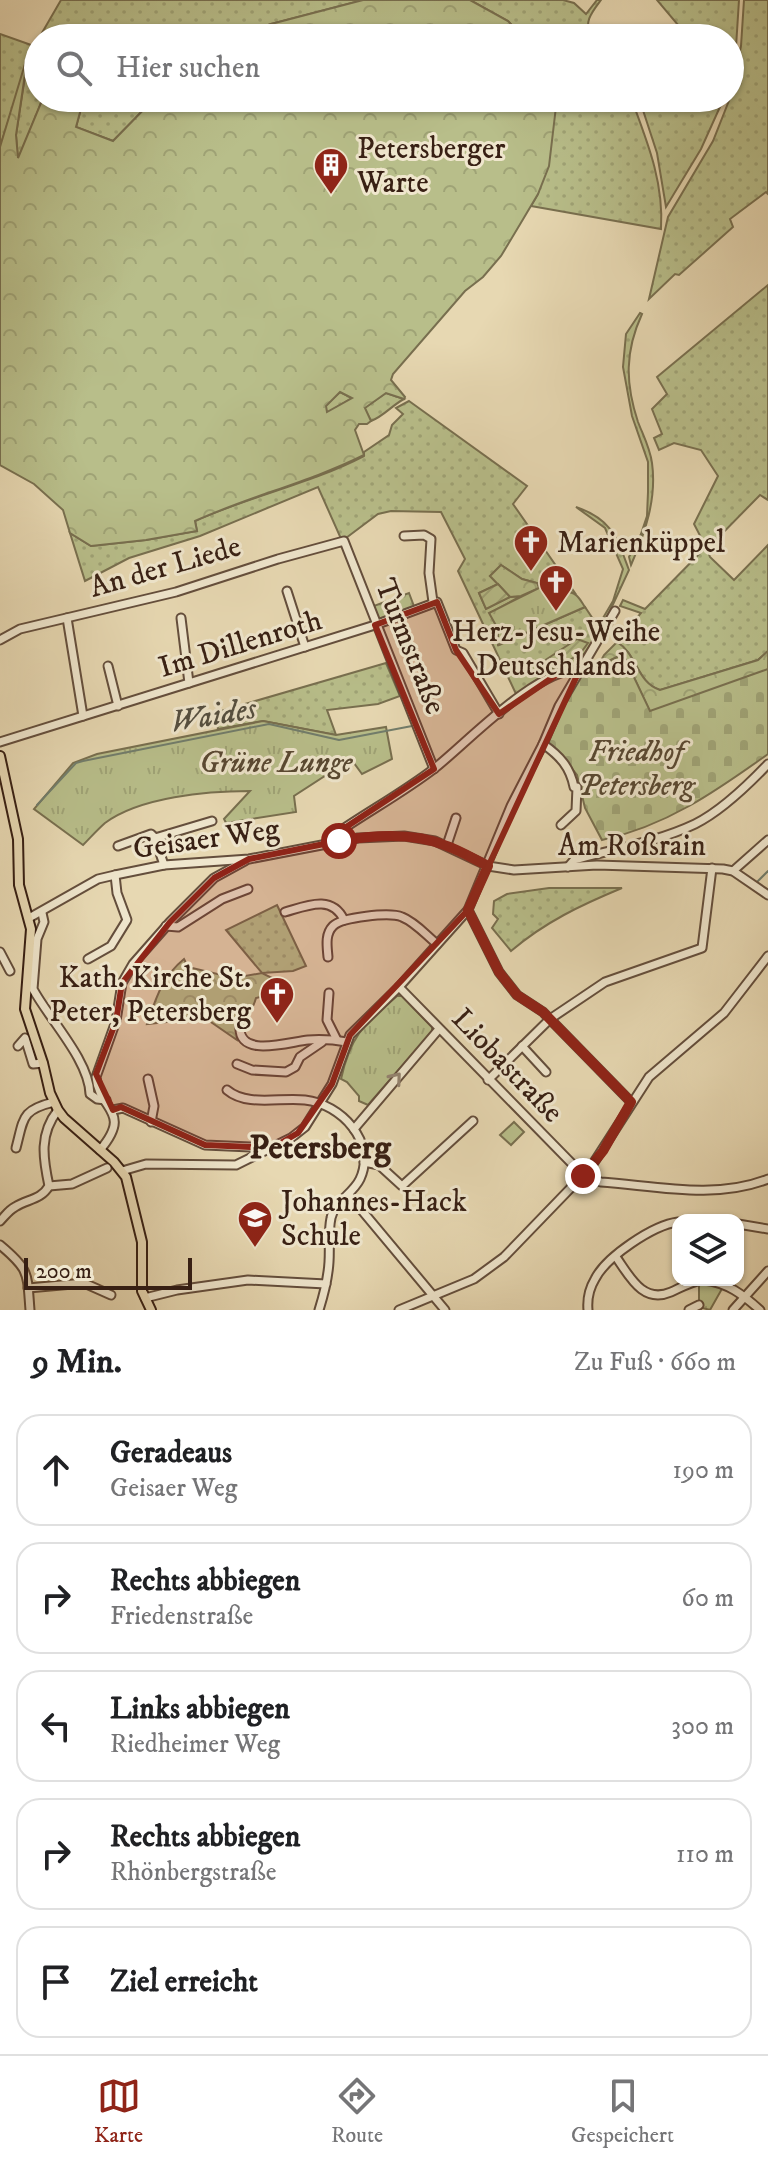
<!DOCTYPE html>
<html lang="de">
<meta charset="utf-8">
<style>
body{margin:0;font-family:"IM FELL DW Pica",serif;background:#f6f6f6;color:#202124}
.controls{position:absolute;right:24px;bottom:24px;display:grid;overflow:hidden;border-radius:16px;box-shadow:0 2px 6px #0004}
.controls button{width:72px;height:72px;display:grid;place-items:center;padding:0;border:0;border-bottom:2px solid #e0e0e0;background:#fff;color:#202124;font:40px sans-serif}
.scale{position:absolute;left:24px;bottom:20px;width:168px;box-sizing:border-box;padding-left:8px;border:4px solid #382014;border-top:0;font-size:22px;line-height:28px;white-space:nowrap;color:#382014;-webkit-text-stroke:6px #efe6cd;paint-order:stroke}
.stop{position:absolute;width:24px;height:24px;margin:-18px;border:6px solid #8f2418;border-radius:50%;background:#fff}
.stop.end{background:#8f2418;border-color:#fff;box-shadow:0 2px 8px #0008}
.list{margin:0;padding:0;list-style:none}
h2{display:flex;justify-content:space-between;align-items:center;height:104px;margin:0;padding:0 32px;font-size:34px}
h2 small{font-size:26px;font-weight:400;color:#757577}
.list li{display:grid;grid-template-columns:52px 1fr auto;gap:24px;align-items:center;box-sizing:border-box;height:112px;margin:0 16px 16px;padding:0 16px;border:2px solid #e0e0e0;border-radius:24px}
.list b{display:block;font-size:30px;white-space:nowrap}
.list p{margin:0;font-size:26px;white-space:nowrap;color:#757577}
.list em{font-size:26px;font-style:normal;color:#757577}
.icon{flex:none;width:44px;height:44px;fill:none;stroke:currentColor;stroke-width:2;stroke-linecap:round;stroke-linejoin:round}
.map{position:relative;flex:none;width:768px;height:1310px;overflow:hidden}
.search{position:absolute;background:#fff;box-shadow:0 2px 6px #0004;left:24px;right:24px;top:24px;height:88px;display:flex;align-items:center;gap:20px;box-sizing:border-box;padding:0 28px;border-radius:44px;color:#757577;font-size:30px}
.sheet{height:744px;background:#fff}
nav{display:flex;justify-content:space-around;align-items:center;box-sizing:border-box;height:112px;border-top:2px solid #e0e0e0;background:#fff;font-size:22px;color:#757577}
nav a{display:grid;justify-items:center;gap:4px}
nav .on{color:#8f2418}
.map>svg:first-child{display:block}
.grass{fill:url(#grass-dots);stroke:#786f4f;stroke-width:2}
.forest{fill:url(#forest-crowns);stroke:#786f4f;stroke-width:2;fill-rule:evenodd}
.cemetery{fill:url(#cemetery-stones);stroke:#786f4f;stroke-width:2}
.park{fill:url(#park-tufts);stroke:#786f4f;stroke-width:2}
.garden{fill:url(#garden-furrows);stroke:#786f4f;stroke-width:2}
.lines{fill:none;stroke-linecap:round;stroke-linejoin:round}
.stream{stroke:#717d6c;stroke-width:2}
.minor-casing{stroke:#644e3c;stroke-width:11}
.major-casing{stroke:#382014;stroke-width:12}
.minor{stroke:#efe6cd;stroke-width:7}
.major{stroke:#e7d8b2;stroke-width:8}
.oneway{stroke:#948370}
.route{stroke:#8f2418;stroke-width:10}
.marked{fill:#8f2418;fill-opacity:0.2;stroke:#8f2418;stroke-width:6;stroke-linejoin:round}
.labels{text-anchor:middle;stroke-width:6;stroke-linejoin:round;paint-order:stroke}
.poi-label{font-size:30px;fill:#382014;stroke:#efe6cd;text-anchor:start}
.street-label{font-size:30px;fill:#382014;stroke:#efe6cd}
.park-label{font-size:30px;font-style:italic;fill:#584832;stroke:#efe6cd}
.water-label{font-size:32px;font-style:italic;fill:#544e40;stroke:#efe6cd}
.quarter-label{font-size:34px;font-weight:bold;fill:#382014;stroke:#efe6cd}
</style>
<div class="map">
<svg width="768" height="1310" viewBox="0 0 768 1310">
<defs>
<pattern id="grass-dots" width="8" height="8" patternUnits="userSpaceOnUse" patternTransform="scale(2)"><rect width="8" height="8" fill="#b8be8a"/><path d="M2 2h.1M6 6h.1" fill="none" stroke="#9fa376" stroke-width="1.8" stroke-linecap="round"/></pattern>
<pattern id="forest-crowns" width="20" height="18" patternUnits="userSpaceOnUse" patternTransform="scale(2)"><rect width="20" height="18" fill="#b8be8a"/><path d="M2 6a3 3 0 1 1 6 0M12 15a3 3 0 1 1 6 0" fill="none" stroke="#9fa376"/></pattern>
<pattern id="cemetery-stones" width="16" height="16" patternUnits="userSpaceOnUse" patternTransform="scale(2)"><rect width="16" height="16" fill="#b8be8a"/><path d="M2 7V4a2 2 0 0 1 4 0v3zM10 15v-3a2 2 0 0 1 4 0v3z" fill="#9fa376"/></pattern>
<pattern id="park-tufts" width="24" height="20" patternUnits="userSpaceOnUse" patternTransform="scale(2)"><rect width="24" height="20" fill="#b8be8a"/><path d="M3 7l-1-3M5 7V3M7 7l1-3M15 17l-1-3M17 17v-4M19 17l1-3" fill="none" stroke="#9fa376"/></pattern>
<pattern id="garden-furrows" width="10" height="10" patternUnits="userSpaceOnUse" patternTransform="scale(2)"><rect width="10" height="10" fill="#b8be8a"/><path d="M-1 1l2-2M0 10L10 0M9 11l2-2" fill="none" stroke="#9fa376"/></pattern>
</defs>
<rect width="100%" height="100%" fill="#e7d8b2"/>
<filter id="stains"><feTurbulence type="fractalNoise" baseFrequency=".0025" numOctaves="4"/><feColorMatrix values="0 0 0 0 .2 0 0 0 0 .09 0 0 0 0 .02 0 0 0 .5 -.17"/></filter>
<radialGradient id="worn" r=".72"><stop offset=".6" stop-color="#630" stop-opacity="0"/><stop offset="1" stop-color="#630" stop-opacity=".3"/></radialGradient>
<g class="grass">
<polygon points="61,0 363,0 271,24 231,38 39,38"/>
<path d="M470,0H563L574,3L586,14L597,0H601C592,12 583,22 591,38H524L508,21Z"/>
<polygon points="657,0 739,0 736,47 730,75 730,38 689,38"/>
<polygon points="744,0 768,0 768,194 766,192 730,219 733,227 679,275 675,274 649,299 668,217 713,141 730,98 741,46"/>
<polygon points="0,34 34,46 38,40 38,98 43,98 18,160 16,135 27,63 0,147"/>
<polygon points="84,98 155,98 113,141 76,127"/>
<path d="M557,98H631C647,141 664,182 661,229L531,206L538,194Z"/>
<polygon points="639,98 724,98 701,149 666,207 657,153"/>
<path d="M768,285V500L760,495L707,549L710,557L734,580L768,545V651L758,660L660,690C637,683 637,654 617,642L641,613L620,606L623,600L645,609L706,547L694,524L718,476L701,450L674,443L659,450L654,438L662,434L652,409L667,394L657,377Z"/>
<path d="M640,313L642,314C625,351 625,383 638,422C643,435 650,448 652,463C657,499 645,533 631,565L629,557L641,534L647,516L648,492V462L632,416L623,367L626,334Z"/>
<polygon points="340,392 352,398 327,413 325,406"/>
<path d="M386,393L404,399C391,406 384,416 371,421L364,408Z"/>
<path d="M409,401L527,486L513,504L575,593L570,592L563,603L559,595L547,583L539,588L537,583L522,579L501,565L490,576L498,584L479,593L486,609L510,597L521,596L490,613L498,629L499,645L585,607L601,631L578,662L517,696L458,571L465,559L441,512L391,511L378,514L342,541L318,487L200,536L129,558L85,581L70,533L91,546L146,540L197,531L195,521C250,496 310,484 364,456V452L389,435L392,425L403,414L396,408Z"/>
<path d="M576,507C612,519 617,538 629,570L603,626L600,623L613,601L623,569L605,528Z"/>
<polygon points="409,593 415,609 378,623 371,607"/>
<polygon points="386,663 400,696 378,704 327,710 336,735 263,721 218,729 214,713"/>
<path d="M549,888H622C581,905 545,922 511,951L492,928L498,919L493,914L494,901L507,894Z"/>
<polygon points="277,905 306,966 293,971 262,973 226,930"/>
</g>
<g class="forest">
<polygon points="363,0 470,0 508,21 524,38 231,38 271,24"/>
<path d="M28,54L16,135L18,158L43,98H84L76,127L113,141L155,98H557L549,166L538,194L522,221L501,256L483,277L465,291L393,374L391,380L405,397L404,399L386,393L365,408L371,421L367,424H359L355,430L364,455C310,482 250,496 195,521L197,531L146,540L91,546L70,533L63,510L34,484L0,465V147ZM340,392L352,398L327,412L326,406Z"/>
<polygon points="501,565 522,579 537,583 539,588 521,596 510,597 490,576"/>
<path d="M617,642C637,654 637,683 660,690L758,660L768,651V671L650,712L623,654L598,666L604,655Z"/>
<path d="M184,959L188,967L234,978L262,973L272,978L280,992L256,998C252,1014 239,1023 237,1040L205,1018L147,1024C156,998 162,977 184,959Z"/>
</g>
<path class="cemetery" d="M623,654L650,711L768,669V754C715,792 666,826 602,840L585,808L577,775L561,755L545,743L561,706L578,677Z"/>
<g class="park">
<path d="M551,582L559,590L563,602L564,592C576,591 579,598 585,607L498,645V629L489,613Z"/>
<path d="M263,721L336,735L386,727L392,759L362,774L351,759L294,796L296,812L226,823L224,819L250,791C207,791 140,797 105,823C97,830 90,838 83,845L34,809L73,763L97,754Z"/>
<path d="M397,996H402L432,1027V1032L368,1105L359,1101V1096L347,1082L341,1079C351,1034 364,1025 397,996Z"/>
<polygon points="514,1122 524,1132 511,1145 500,1135"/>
<polygon points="710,1284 723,1287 710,1310 699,1307 699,1285"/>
</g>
<g class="garden">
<polygon points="498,584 510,597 486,609 479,593"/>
<polygon points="577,639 588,643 579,655 547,672 541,663"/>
</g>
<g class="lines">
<g class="stream">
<polyline points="37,805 76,763 83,761 269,724 339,740 412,726"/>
<polyline points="757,882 768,871"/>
</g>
<g class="minor-casing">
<g id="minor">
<polyline points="404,536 424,535 431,539 429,573 433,602"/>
<polyline points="287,591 305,647"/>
<polyline points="67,618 83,716"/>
<polyline points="181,618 189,683"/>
<polyline points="0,640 20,629 176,592 278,559 344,541 434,769"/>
<polyline points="108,666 118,706"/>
<polyline points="0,742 375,625 437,602 456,650 463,653 499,714"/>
<path d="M543,744C560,756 570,767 574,787H577L576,811L561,825"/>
<polyline points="155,838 164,865"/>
<path d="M339,841L337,833C369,811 404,792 435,768C470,740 535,670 580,669"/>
<polyline points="447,845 456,818"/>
<polyline points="118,846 151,834 155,838 212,821"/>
<path d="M568,867L574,860C614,849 657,842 695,824C721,811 748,785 768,764"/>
<polyline points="733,871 768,840"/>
<polyline points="468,910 499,972 517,995 543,1012 631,1102"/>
<path d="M285,912C306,906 332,894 344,920"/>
<path d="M42,913L44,922L37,939L33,989C49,1019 89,1060 90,1094L97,1099L106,1100"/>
<polyline points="29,918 98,879 115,875 164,865 249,859 358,838 404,836 435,841 488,866 514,870 597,865 723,869 733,871 768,895"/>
<polyline points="166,926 178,927 222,899 248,889"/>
<polyline points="0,952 10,971"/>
<path d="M328,957C327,946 325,934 333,926C342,917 390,912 402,917C415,922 426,935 437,944"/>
<polyline points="88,959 111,946 127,920 117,893 115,875"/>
<path d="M399,987L586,1178L601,1182C656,1186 715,1200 768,1179"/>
<polyline points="329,993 327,1020 337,1040"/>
<path d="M240,1025C237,1059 288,1042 308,1040C321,1039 335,1040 347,1042"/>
<polyline points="18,1046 25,1038 33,1064 43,1063"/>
<polyline points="522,1046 546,1072"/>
<polyline points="237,1064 252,1070 286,1072 295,1067 300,1057 322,1042"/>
<polyline points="148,1079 154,1106 151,1122"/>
<polyline points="488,1080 550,1019 605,982 702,948 712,868"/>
<path d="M227,1090C247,1107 280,1097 305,1100C341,1104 377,1142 360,1179C353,1194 334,1202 331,1218C328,1232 330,1247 329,1262C328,1279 324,1294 319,1310"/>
<polyline points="113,1110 123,1108 205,1145 270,1148"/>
<polyline points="354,1129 439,1029"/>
<path d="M16,1148C24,1118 21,1110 54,1102"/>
<path d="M100,1150C133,1111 99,1111 96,1077L116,1021L122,983L133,964L170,922L214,878L245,861"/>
<polyline points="364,1162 379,1165 402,1186 473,1121"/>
<polyline points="122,1171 146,1164 236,1165 291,1138 305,1127 332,1084 350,1035 399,987 468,910 511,806 543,744 559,706 615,611"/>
<polyline points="49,1186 72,1184 107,1168"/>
<polyline points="349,1195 445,1310"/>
<path d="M0,1221C5,1216 9,1210 15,1207C27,1199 41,1200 49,1186C43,1158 39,1134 58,1110"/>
<polyline points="738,1224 768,1229"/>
<path d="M0,1245C30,1270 27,1273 30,1310"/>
<path d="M616,1257C630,1277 643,1304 671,1292C682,1287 690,1282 702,1280"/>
<path d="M704,1280C728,1283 742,1294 760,1310"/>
<polyline points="28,1288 84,1283 111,1295"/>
<polyline points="145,1298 177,1290 248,1280 326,1284"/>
<polyline points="399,1310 474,1279 504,1257 591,1167 649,1077 724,1013 768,956"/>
<path d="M588,1310C587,1299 589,1289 595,1279C606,1257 653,1225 678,1222"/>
<polyline points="689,1310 699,1305"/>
<polyline points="733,1310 768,1271"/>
</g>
</g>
<g class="major-casing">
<polyline id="major" points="0,756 18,839 19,885 31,929 25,1009 43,1063 50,1093 58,1110 64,1118 114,1162 126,1177 142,1242 142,1291 151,1310"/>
</g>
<use href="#minor" class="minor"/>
<use href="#major" class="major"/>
</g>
<defs><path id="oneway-chevron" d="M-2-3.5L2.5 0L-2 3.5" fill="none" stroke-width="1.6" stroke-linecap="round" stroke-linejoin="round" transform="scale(2)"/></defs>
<use class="oneway" href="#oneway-chevron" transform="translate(396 1078) rotate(-50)"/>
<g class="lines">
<path class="route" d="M339,841C373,835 414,832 447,846C461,851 474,859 488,866L468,910L499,972L517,995L543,1012L631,1102L603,1151L583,1176"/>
</g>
<path class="marked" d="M437,602L456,650L499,714L562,671L580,669L468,910L350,1035L332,1084L298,1133L272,1148L205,1145L121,1107L113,1110L96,1074L116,1021L122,983L170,922L214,878L249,859L339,841L337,833L434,769L375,625Z"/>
<defs>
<g id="building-pin" transform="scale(1.8)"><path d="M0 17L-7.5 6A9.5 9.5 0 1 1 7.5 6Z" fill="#8f2418" stroke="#efe6cd"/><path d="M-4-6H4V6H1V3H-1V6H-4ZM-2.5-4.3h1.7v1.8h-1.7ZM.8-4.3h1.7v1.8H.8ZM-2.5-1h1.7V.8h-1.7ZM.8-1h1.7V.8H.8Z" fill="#fff"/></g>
<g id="church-pin" transform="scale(1.8)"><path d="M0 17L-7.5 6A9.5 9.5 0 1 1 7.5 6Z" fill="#8f2418" stroke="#efe6cd"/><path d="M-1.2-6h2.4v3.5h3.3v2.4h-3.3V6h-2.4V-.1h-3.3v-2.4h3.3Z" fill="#fff"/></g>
<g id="school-pin" transform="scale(1.8)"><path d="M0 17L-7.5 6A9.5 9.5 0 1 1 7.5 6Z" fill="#8f2418" stroke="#efe6cd"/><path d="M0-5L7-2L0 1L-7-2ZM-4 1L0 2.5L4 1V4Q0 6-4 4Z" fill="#fff"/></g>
</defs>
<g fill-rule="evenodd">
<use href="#building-pin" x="331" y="165"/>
<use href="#church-pin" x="531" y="542"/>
<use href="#church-pin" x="556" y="582"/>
<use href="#church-pin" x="277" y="994"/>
<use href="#school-pin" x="255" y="1218"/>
</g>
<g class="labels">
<g class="poi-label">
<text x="357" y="158">Petersberger<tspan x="357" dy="34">Warte</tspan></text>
<text x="557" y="552">Marienküppel</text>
<text x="556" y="641" text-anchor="middle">Herz-Jesu-Weihe<tspan x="556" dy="34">Deutschlands</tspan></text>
<text x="251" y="987" text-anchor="end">Kath. Kirche St.<tspan x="251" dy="34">Peter, Petersberg</tspan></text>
<text x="281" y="1211">Johannes-Hack<tspan x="281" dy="34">Schule</tspan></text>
</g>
<g class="street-label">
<text transform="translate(165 566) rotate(-16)" y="10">An der Liede</text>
<text transform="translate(240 643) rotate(-17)" y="10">Im Dillenroth</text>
<text transform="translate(411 646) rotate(68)" y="10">Turmstraße</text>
<text transform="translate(206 838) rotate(-8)" y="10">Geisaer Weg</text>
<text x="632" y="855">Am Roßrain</text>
<text transform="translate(508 1065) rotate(46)" y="10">Liobastraße</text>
</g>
<g class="park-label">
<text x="636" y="761">Friedhof<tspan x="636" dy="34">Petersberg</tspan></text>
<text x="276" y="772">Grüne Lunge</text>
</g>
<g class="water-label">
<text transform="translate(213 714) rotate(-10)" y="11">Waides</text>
</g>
<g class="quarter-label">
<text x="320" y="1158">Petersberg</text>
</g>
</g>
<rect width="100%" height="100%" filter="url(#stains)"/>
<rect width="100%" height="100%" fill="url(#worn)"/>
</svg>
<div class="controls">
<button><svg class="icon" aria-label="layers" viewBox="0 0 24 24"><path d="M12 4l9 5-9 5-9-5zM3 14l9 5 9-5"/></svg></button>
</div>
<div class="scale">200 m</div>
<div class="stop" style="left:339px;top:841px"></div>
<div class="stop end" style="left:583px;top:1176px"></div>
<div class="search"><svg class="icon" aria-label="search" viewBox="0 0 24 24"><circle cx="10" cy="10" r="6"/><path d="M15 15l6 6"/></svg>Hier suchen</div>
</div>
<section class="sheet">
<h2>9 Min.<small>Zu Fuß · 660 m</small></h2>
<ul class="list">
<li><svg class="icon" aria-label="ahead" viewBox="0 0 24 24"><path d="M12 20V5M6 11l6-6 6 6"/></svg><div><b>Geradeaus</b><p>Geisaer Weg</p></div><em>190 m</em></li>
<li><svg class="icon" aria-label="right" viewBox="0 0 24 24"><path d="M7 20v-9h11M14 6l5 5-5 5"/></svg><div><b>Rechts abbiegen</b><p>Friedenstraße</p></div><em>60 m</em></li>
<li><svg class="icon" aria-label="left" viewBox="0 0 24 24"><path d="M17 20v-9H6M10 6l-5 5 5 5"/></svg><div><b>Links abbiegen</b><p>Riedheimer Weg</p></div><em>300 m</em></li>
<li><svg class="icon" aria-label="right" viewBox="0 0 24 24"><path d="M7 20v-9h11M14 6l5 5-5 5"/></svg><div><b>Rechts abbiegen</b><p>Rhönbergstraße</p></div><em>110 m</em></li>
<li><svg class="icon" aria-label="arrive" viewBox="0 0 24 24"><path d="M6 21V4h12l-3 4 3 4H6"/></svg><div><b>Ziel erreicht</b></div></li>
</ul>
</section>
<nav>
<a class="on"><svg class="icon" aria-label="map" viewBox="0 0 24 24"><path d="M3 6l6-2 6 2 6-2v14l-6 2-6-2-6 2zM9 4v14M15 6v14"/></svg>Karte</a>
<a><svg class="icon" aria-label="directions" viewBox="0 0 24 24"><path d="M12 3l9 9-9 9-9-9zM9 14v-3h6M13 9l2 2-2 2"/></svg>Route</a>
<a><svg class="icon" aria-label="saved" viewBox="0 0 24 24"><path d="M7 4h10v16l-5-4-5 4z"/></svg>Gespeichert</a>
</nav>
